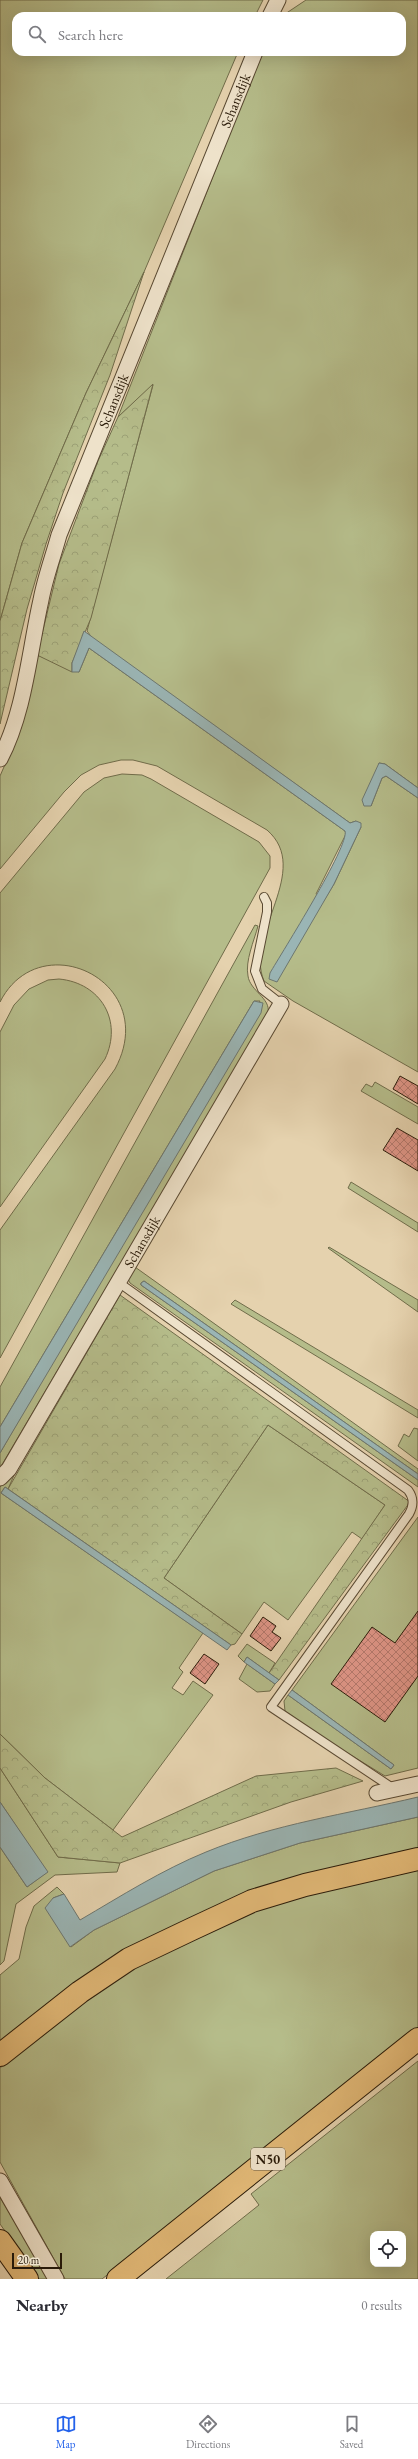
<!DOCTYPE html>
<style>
body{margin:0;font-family:"EB Garamond",serif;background:#f7f7f7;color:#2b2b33}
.controls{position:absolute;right:12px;bottom:12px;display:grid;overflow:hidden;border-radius:8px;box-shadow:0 4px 16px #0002}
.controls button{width:36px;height:36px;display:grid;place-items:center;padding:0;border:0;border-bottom:1px solid #e1e1e2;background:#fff;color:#2b2b33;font:20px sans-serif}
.scale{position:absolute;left:12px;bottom:10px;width:50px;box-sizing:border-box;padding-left:4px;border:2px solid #2a1b09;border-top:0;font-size:11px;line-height:14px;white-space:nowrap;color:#2a1b09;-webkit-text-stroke:3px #eee2ca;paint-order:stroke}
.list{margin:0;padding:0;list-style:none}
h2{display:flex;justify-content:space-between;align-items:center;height:52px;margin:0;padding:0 16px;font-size:17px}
h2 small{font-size:13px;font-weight:400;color:#7c7c81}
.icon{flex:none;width:22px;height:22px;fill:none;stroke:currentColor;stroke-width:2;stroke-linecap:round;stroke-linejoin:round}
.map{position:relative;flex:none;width:418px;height:2279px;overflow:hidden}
.search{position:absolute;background:#fff;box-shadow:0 4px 16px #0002;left:12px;right:12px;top:12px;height:44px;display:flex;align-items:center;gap:10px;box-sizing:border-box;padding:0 14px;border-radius:12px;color:#7c7c81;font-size:15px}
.sheet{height:124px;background:#fff}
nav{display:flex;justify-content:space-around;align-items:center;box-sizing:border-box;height:56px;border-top:1px solid #e1e1e2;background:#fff;font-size:11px;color:#7c7c81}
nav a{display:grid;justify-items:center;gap:2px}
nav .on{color:#2563eb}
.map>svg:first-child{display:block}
.green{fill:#b5bc8a;stroke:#706c4a;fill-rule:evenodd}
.forest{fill:url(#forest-crowns);stroke:#706c4a}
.water{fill:#9ab5b5;stroke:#6d7770}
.building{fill:url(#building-cross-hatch);stroke:#2a1b09}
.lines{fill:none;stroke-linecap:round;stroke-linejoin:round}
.service-casing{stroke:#594932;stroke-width:10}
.minor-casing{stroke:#594932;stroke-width:17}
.trunk-casing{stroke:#2a1b09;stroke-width:24}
.service{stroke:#eee2ca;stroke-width:8}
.minor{stroke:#eee2ca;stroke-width:15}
.trunk{stroke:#e2b977;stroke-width:22}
.labels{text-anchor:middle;stroke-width:3;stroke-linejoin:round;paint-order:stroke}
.shield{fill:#eee2ca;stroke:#655743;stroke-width:1}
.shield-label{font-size:13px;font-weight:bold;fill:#2a1b09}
.street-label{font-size:14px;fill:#2a1b09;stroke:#eee2ca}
</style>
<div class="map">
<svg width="418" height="2279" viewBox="0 0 418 2279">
<defs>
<pattern id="forest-crowns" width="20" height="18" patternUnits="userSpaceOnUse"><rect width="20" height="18" fill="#b5bc8a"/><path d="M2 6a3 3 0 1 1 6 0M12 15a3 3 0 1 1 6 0" fill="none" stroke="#9ca176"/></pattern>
<pattern id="building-cross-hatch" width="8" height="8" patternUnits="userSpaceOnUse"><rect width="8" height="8" fill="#df9587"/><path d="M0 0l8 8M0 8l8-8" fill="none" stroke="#b5796d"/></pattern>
</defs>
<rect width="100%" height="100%" fill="#e5d2ae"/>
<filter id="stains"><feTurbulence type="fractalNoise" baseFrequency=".005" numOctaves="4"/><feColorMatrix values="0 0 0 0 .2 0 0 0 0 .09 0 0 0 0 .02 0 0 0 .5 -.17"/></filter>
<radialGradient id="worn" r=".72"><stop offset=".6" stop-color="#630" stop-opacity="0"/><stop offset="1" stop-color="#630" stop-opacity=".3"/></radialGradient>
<g class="green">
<polygon points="0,0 263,0 255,16 16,16 16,52 238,52 144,272 86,393 22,543 0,621"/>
<path d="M306,0H418V788L385,764L379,763L371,806L382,778L386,776L418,798V1072L293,1001L264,981C244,934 313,870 267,830L157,766L133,760H121L99,765L81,775L64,792L0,869V776L21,728L37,655L79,672L89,648L345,831L346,834L316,894L323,902L334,884L361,827L356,821L350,823L93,639L87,631L153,385L118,417L262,52H402V16H282Z"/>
<path d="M122,774L142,775L151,779L259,842L270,856V868L0,1358V1230L115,1069C162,982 40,923 0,1002V893L84,792L104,778Z"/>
<path d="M255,925L258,926C254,941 245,961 248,976C250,991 271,998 268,1013L0,1468V1453L260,1001H254L0,1427V1387Z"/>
<path d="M59,979C101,983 123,1021 105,1059L0,1207V1032L14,1005L29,989L48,980Z"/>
<polygon points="375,1082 418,1107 418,1124 361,1091 366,1084 372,1087"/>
<polygon points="351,1182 418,1223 418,1232 348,1188"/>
<polygon points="329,1247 418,1300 418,1312 328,1248"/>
<polygon points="135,1267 418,1469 418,1474 144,1281 141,1283 141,1285 418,1480 418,1487 130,1283 128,1279"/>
<polygon points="235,1300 418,1410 418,1418 231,1304"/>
<polygon points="268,1425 385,1505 362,1539 352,1532 288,1620 264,1602 242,1634 164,1578"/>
<polygon points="414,1428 418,1429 418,1461 398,1446 404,1434 409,1437"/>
<polygon points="15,1473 8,1489 5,1487 1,1493 203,1633 179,1668 183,1672 172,1688 183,1695 193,1681 213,1695 113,1830 45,1778 0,1734 0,1487"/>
<polygon points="418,1517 418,1768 385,1776 336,1746 285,1711 284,1701 288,1695 391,1769 394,1765 292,1690"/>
<polygon points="247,1644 275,1663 269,1673 247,1657 244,1662 238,1656"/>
<polygon points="247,1664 275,1684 270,1691 257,1692 239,1679"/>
<polygon points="0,1768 58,1857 120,1863 117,1872 55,1875 16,1904 4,1961 0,1965 0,1847 27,1887 47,1872 0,1802"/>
<polygon points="418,1817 418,1853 279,1887 0,2044 0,1975 19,1959 26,1927 34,1906 57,1887 64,1894 53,1898 71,1947 94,1930 214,1871 300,1843"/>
<polygon points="418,1866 418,2031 265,2153 102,2279 65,2279 0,2162 0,2068 84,2001 151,1955 261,1904"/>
<path d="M418,2061V2279H166L259,2205L251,2194ZM373,2234H403V2264H373Z"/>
<polygon points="0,2197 48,2279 39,2279 0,2224"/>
</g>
<g class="forest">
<polygon points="144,272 110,375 63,493 46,544 27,609 0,724 0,621 22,543 86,393"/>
<polygon points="153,384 91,618 72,663 72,672 37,655 59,564 98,461 118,417"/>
<polygon points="120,1295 410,1502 279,1680 269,1673 385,1505 268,1425 164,1578 242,1634 235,1644 231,1645 8,1489"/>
<polygon points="0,1734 45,1778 122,1837 256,1776 336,1768 363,1781 291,1802 120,1863 58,1857 0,1768"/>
</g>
<g class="water">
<path d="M84,631L350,823L356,821L361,823V827L334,884L277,982L269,979L270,973C281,954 350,845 345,831L89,648L79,672H72V663Z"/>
<polygon points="379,763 385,764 418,788 418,798 386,776 382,778 371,806 364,806 362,800"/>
<polygon points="254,1001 263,1003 261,1013 0,1453 0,1427"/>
<polygon points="144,1281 418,1474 418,1480 141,1285 141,1283"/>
<polygon points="5,1487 231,1645 227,1650 1,1493"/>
<polygon points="247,1657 279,1680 275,1684 244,1662"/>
<polygon points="292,1690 394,1765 391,1769 288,1695"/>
<path d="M418,1797V1817L300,1843L214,1871L94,1930L70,1947L45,1908L53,1898L64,1894L80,1920C121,1896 162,1870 206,1852C274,1824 347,1814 418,1797Z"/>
<polygon points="0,1802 48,1872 27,1887 0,1847"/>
</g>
<g class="building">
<polygon points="400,1076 418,1086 418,1104 393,1089"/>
<polygon points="397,1128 418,1140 418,1171 383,1150"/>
<polygon points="418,1611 418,1676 385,1722 331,1684 372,1627 395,1643"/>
<polygon points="263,1617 276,1626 272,1632 281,1638 271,1651 250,1636"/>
<polygon points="204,1654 219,1664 205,1684 190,1673"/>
</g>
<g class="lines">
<g class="service-casing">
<g id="service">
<polyline points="264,897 267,903 267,912 255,971 262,989 281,1004"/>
<path d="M118,1282L408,1490C414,1498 414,1505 409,1514L271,1707L394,1789"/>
</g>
</g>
<g class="minor-casing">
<g id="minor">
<polyline points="270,16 278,0"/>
<path id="s1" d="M0,759C25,711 29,653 41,600C45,578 53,557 59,535L255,52"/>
<path id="s2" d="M0,1478L9,1469L281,1004"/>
<polyline points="377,1793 418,1784"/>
<polyline points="0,2181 56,2279"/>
</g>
</g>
<g class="trunk-casing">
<g id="trunk">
<polyline points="0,2055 80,1992 129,1959 192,1929 252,1901 305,1885 418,1859"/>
<polyline points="0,2241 27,2279"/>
<polyline points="118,2279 418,2039"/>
</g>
</g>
<use href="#service" class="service"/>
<use href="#minor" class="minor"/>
<use href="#trunk" class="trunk"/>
</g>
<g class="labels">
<rect class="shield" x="251" y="2148" width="34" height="22" rx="3"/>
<g class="shield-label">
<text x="268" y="2164">N50</text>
</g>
<g class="street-label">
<text dy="5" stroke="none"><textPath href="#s1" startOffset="701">Schansdijk</textPath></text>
<text dy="5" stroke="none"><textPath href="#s1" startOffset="377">Schansdijk</textPath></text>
<text dy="5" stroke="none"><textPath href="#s2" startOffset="276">Schansdijk</textPath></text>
</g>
</g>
<rect width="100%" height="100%" filter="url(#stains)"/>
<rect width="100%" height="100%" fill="url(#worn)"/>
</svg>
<div class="controls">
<button><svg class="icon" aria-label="locate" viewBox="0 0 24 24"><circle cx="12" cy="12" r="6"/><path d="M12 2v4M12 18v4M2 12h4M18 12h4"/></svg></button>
</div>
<div class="scale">20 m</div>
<div class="search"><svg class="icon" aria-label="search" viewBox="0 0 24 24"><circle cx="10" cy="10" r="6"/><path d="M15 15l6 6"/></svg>Search here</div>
</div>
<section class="sheet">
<h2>Nearby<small>0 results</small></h2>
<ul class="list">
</ul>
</section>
<nav>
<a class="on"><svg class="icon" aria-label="map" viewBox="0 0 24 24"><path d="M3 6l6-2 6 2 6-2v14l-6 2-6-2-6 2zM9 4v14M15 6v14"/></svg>Map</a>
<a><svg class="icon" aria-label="directions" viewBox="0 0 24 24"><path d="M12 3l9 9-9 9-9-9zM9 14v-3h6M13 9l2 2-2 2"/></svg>Directions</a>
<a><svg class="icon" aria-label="saved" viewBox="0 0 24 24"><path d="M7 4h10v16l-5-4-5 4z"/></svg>Saved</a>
</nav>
